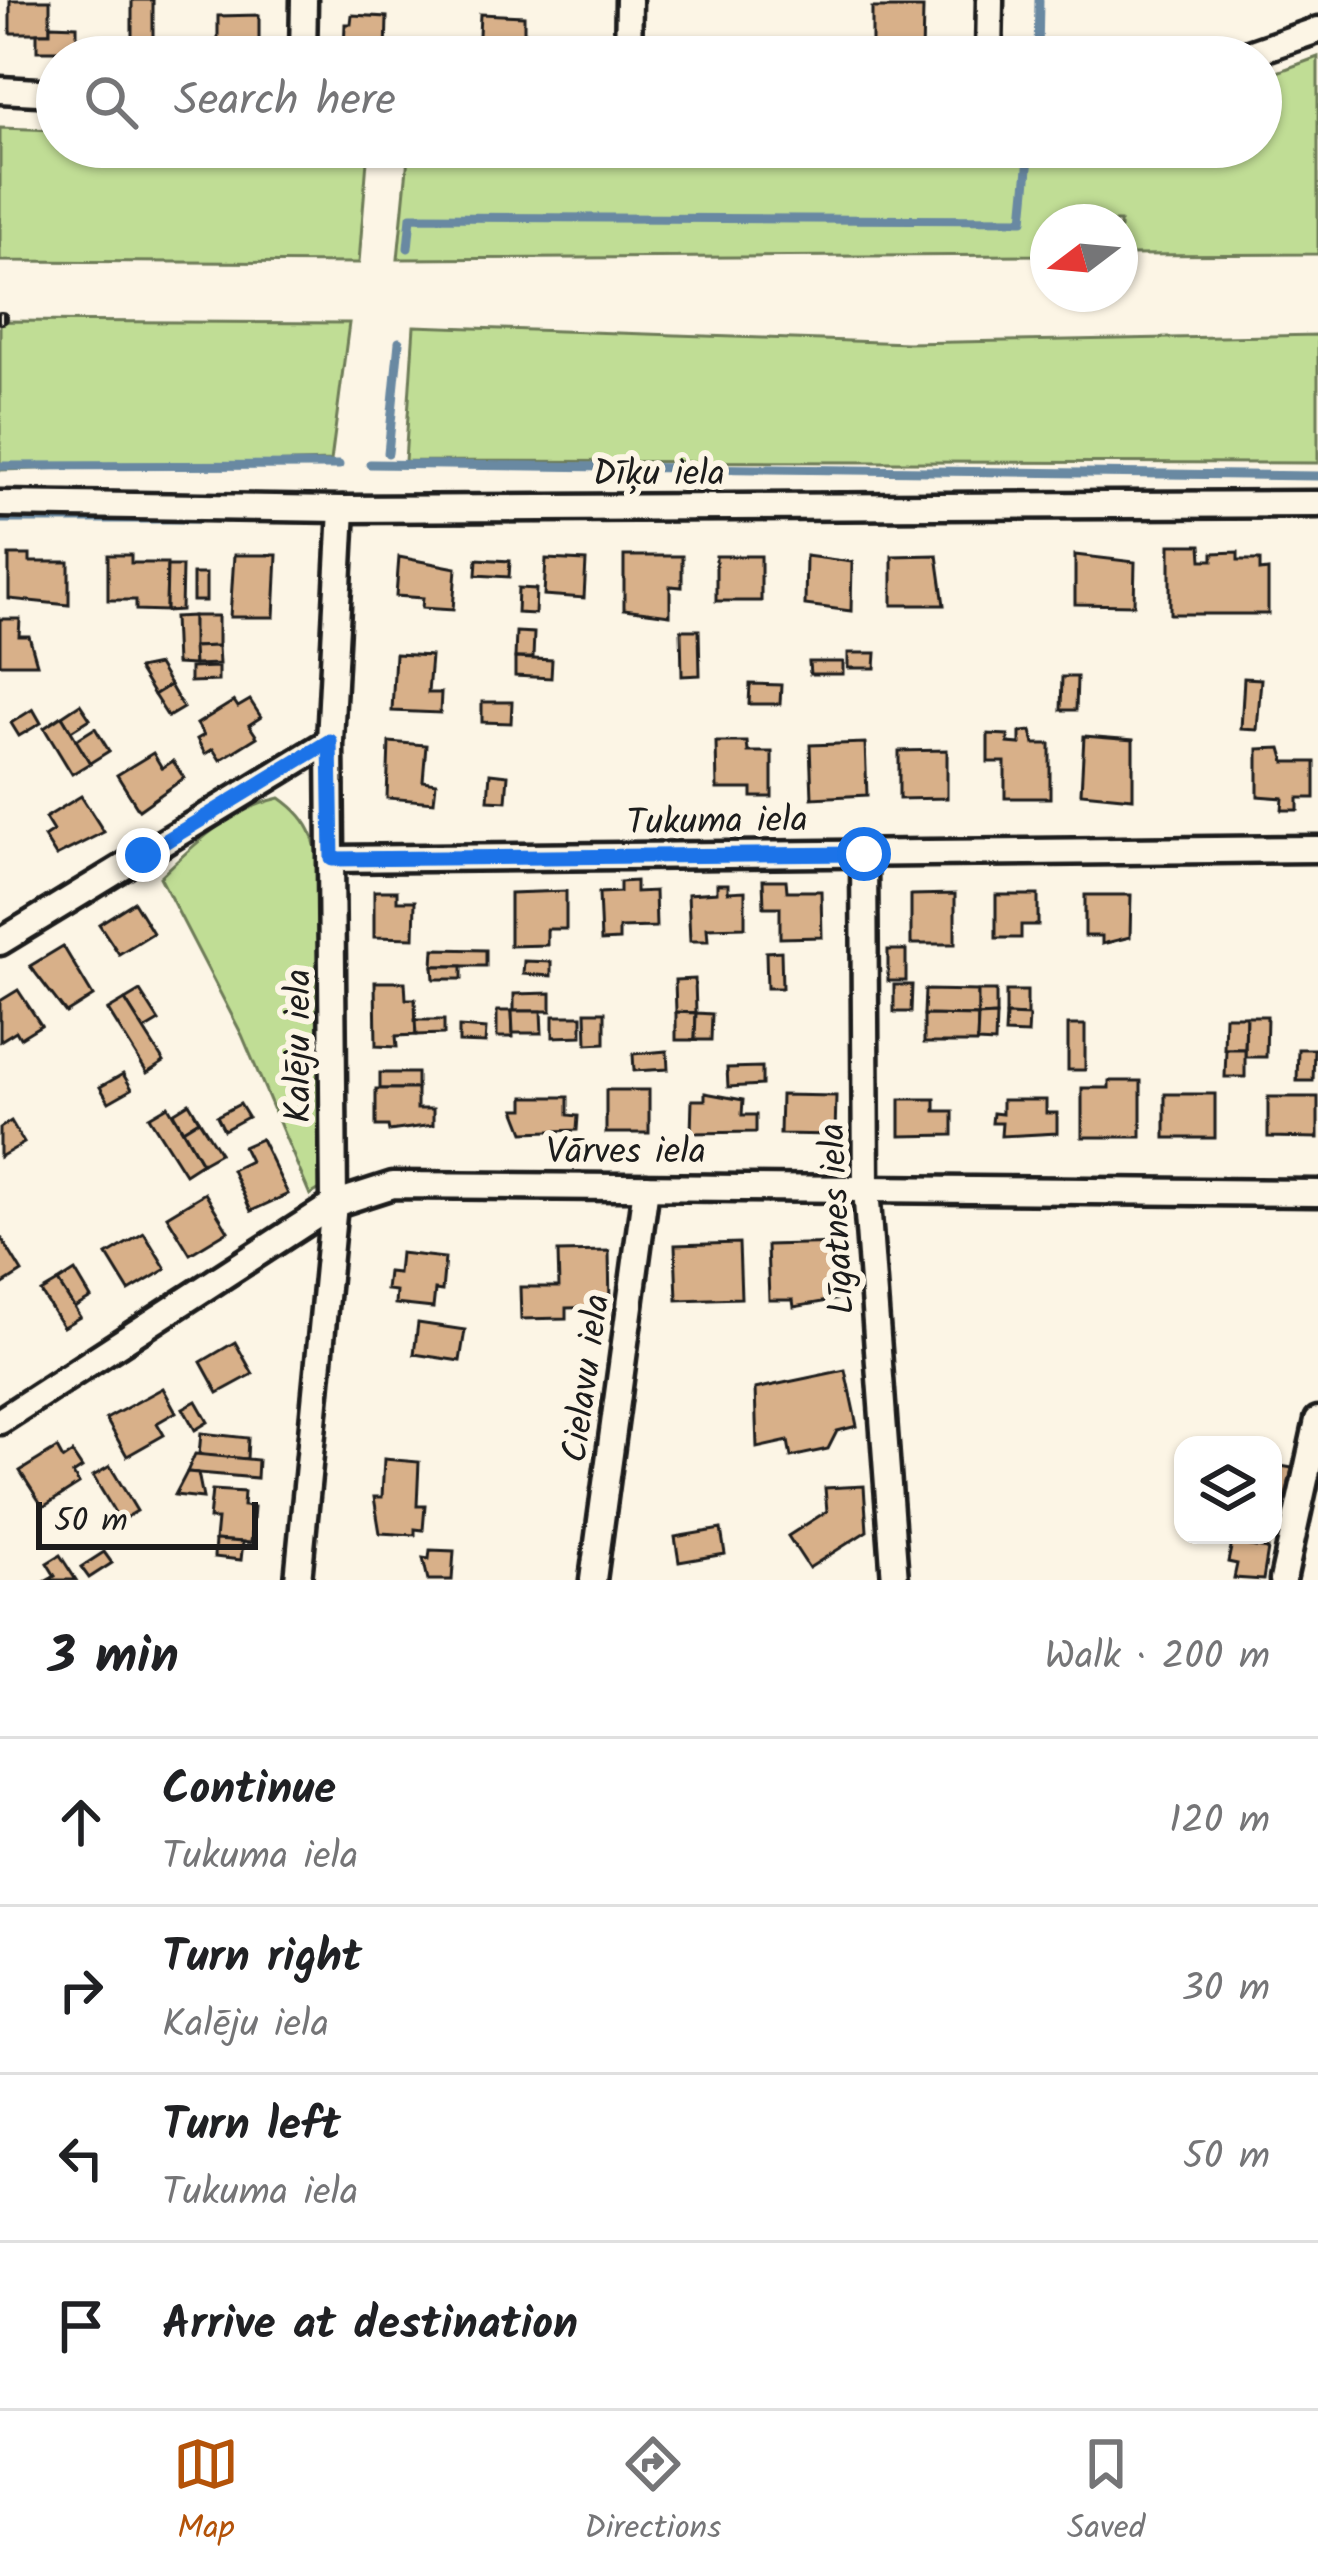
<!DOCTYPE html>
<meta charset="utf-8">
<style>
body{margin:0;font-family:Kalam,sans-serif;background:#f6f6f6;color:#202124}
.controls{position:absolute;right:36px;bottom:36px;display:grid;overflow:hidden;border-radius:24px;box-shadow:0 3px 9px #0004}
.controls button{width:108px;height:108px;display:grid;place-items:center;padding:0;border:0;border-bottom:3px solid #e0e0e0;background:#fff;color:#202124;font:60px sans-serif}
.compass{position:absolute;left:1030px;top:204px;width:108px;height:108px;border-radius:50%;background:#fff;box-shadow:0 3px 9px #0004;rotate:254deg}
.scale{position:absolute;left:36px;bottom:30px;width:222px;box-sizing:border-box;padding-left:12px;border:6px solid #1c1c1c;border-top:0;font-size:33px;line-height:42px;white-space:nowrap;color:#1c1c1c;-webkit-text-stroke:9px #fcf5e5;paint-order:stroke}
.stop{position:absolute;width:36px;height:36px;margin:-27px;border:9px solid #1a73e8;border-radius:50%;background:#fff}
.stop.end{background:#1a73e8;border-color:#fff;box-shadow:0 3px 12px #0008}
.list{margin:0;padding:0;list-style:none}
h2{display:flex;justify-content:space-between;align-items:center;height:156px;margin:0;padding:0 48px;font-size:51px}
h2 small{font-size:39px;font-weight:400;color:#757577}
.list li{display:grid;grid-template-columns:78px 1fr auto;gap:36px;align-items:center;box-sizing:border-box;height:168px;padding:0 48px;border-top:3px solid #e0e0e0}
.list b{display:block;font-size:45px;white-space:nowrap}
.list p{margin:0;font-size:39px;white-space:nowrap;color:#757577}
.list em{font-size:39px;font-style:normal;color:#757577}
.icon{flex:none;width:66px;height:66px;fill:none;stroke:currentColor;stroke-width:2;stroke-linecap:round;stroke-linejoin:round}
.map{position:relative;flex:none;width:1318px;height:1580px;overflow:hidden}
.search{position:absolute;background:#fff;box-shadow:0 3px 9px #0004;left:36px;right:36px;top:36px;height:132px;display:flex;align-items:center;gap:30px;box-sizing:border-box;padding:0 42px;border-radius:66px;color:#757577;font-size:45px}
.sheet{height:828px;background:#fff}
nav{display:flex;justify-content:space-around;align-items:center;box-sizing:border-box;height:168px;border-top:3px solid #e0e0e0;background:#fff;font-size:33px;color:#757577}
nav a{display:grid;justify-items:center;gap:6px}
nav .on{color:#b45309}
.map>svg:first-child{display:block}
.green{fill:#c0dd95;stroke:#6e7c58;stroke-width:3}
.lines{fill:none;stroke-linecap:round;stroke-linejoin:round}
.stream{stroke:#6989a2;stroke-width:9}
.building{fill:#d8b089;stroke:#1c1c1c;stroke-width:3}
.street-casing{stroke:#1c1c1c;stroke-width:33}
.street{stroke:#fcf5e5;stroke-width:24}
.rail-casing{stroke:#1c1c1c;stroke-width:14}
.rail{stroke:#fcf5e5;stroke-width:9;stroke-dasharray:27;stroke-linecap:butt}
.route{stroke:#1a73e8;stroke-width:15}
.labels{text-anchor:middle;stroke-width:12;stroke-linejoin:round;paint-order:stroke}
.street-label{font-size:36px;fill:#1c1c1c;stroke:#fcf5e5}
</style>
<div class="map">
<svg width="1318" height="1580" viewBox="0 0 1318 1580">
<rect width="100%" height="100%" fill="#fcf5e5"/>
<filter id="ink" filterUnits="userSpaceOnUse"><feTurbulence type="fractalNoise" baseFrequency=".00833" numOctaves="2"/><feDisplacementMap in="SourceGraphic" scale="24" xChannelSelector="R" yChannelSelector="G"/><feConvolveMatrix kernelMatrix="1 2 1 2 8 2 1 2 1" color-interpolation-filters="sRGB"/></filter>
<g filter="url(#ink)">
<g class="green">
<polygon points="1318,57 1318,254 1120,255 1120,222 1048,222 1048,255 398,259 409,147 1261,147 1261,78"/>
<polygon points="0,128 57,130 57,147 368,147 359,263 0,261"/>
<polygon points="0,321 349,323 331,461 0,470"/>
<polygon points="414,326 908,343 1318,335 1318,463 405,461"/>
<path d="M280,798C316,823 317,845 320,888L323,1187L310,1195L242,1035L160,877C197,842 230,809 280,798Z"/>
</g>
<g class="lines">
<g class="stream">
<polyline points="1038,57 1039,0"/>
<polyline points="408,248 411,217 1023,220 1030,147"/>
<polyline points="388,453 399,342"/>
<polyline points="370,464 1318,476"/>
<polyline points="0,466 339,465"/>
<polyline points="0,519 199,519"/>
</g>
</g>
<g class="building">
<rect x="10" y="0" width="40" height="33"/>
<polygon points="132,0 153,0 153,39 132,38"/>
<polygon points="872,8 923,8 922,57 865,57 865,44 872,44"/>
<polygon points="480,14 524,16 524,31 539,38 539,51 532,56 478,57"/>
<polygon points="259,15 259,52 218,52 218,16"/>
<polygon points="352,15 387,17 386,54 344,52 345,24 351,24"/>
<polygon points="50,25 77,26 77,51 37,51 37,33 50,33"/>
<polygon points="1170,545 1201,545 1202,560 1213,560 1213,553 1238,552 1238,560 1260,560 1260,571 1268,570 1268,614 1170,614"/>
<polygon points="9,555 30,555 30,562 69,562 69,605 9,599"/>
<polygon points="108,555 131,555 131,563 167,563 166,611 136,610 136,600 108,600"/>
<polygon points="234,555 277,555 274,617 230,617"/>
<polygon points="937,555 944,605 892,605 892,556"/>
<polygon points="1075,555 1135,562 1134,605 1075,604"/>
<polygon points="624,556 682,556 682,587 670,586 670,615 624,609"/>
<rect x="716" y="556" width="45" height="45"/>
<polygon points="806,556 852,562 851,611 805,605"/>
<polygon points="399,557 456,568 453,610 422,608 423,598 396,596"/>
<polygon points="477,559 510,561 509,577 476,575"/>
<polygon points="546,559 586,561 584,598 544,595"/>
<polygon points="167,566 182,566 181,610 166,611"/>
<rect x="193" y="574" width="13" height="27"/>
<polygon points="518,588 536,589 535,614 517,613"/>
<polygon points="193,616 194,665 176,664 174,617"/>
<polygon points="193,616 218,616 218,646 193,647"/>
<polygon points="0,619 20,619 19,636 29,636 37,664 0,664"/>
<polygon points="681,630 699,630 700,675 682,676"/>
<polygon points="516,632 534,633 533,658 515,658"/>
<polygon points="218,646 219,664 194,665 193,647"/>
<polygon points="848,653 876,653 875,668 848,668"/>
<polygon points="395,654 431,656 428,693 441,693 440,713 392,711"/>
<polygon points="515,658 552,660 551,678 515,676"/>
<polygon points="809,662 843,662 843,674 810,674"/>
<polygon points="158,665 170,685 154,695 138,669"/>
<polygon points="218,667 218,681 190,682 190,668"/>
<polygon points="1062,677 1077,677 1076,710 1061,710"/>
<polygon points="1244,678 1261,679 1257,730 1241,729"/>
<polygon points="750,684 781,685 780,704 749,704"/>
<polygon points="170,685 183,708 168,717 154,695"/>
<polygon points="250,700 261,717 249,725 257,737 220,760 213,749 205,754 197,739 204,735 197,724 234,701 238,707"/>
<polygon points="512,702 511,723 482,722 482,702"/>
<polygon points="80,704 90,719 71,731 62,716"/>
<polygon points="33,709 41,723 19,736 11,723"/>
<polygon points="62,716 90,763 72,774 44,728"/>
<polygon points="95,728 109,751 90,763 76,740"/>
<polygon points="1031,731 1034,744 1050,744 1050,798 1005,798 1005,762 988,762 988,734 1008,735 1008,743 1020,744 1020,732"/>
<polygon points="1084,736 1133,740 1133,798 1081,793"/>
<polygon points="389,742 426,745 423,781 436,783 434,802 387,798"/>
<polygon points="716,742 747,742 748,752 772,752 772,797 752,797 752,789 717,789"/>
<polygon points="865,743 867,795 812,798 810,745"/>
<polygon points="1281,748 1285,762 1315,762 1315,798 1298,798 1298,810 1282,810 1283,798 1258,796 1258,749"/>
<polygon points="947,750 947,798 899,799 899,751"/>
<polygon points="153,753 162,768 173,761 184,778 139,810 117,775"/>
<polygon points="490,773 508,775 506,801 488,800"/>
<polygon points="81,796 104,832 56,856 44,837 53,831 45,818"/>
<polygon points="763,880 786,880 787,891 821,891 822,937 780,938 780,907 764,907"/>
<polygon points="636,881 636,892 655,891 656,927 619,928 619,940 601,941 599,893 620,892 620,882"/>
<polygon points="717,884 728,884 728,892 745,891 745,927 707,928 708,941 690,941 688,894 717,892"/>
<polygon points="374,891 397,891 397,901 415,901 414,938 374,937"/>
<polygon points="566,891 566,929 547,929 547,945 510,946 510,893"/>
<polygon points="955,894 955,944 911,944 911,895"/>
<polygon points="996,895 1038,895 1038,925 1021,925 1021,938 996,938"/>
<polygon points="1085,895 1131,895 1130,937 1102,944 1102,936 1085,936"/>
<polygon points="134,902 153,933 119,954 99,924"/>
<polygon points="63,946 93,996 66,1013 30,966"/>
<polygon points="434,949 486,950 486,966 433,966"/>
<rect x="888" y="950" width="18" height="31"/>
<polygon points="781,951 782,988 767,988 766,952"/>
<polygon points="524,961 551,962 551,976 523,974"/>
<polygon points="433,966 462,966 462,979 434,979"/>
<polygon points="695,979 696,1013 676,1012 675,980"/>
<polygon points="375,982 405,982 406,999 415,999 416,1035 396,1036 397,1047 376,1046"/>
<polygon points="894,985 912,985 911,1012 894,1012"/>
<polygon points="18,990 41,1025 20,1038 16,1031 0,1041 0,1001"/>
<polygon points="925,990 978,991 978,1016 924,1015"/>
<polygon points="140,991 159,1021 144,1030 125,1000"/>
<polygon points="978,991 996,991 996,1015 978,1016"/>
<polygon points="1006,991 1027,991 1027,1016 1006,1015"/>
<polygon points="551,993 551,1011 514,1011 514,994"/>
<polygon points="125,1000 164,1062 147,1073 108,1010"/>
<polygon points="497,1011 512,1011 513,1037 497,1037"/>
<polygon points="512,1011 541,1011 542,1033 513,1033"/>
<polygon points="586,1012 605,1012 605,1043 587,1044"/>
<polygon points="676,1012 696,1013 695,1040 676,1040"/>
<polygon points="696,1013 712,1014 711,1040 695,1040"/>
<polygon points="924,1015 978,1016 977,1043 924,1043"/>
<polygon points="996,1015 995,1043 977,1042 978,1016"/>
<polygon points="1006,1015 1029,1016 1028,1034 1005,1033"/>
<polygon points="553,1016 582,1016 582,1036 553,1037"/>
<polygon points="1225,1016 1246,1016 1245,1049 1224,1049"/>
<polygon points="1246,1016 1267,1016 1266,1057 1245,1057"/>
<polygon points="415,1020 444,1020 444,1034 416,1035"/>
<rect x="1068" y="1025" width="17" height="45"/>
<polygon points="459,1027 486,1029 485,1043 459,1042"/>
<polygon points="1226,1049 1245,1049 1245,1077 1225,1077"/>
<polygon points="1298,1049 1314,1049 1313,1081 1297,1081"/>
<polygon points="667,1051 668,1069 634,1071 633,1054"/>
<polygon points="762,1067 762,1085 728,1087 727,1068"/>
<rect x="380" y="1073" width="37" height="16"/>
<polygon points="123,1074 132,1089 109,1102 100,1087"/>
<polygon points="1109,1081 1141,1081 1141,1137 1082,1137 1082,1088 1109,1088"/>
<polygon points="376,1089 417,1089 417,1109 433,1109 433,1125 389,1131 388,1126 376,1126"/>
<rect x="606" y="1090" width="43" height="43"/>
<polygon points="705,1093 743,1100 742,1115 756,1115 756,1132 691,1133 692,1100 705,1100"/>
<rect x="1165" y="1094" width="50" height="44"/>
<polygon points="781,1095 836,1096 835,1135 780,1134"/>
<polygon points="524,1097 568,1097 568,1115 578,1116 577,1130 524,1132 515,1109 524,1109"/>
<polygon points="1268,1097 1318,1097 1318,1138 1268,1137"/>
<polygon points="900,1099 935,1099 935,1111 953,1111 953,1135 900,1136"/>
<polygon points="1002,1100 1046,1100 1046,1113 1057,1113 1057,1133 1001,1136 1002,1123 992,1123 993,1113 1002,1114"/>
<polygon points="189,1103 199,1120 183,1130 173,1113"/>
<polygon points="240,1104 248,1117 224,1130 217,1116"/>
<polygon points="168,1106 202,1163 185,1174 149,1117"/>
<polygon points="199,1120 220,1153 202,1163 183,1130"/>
<polygon points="11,1121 24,1143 0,1157 0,1128"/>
<polygon points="261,1139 288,1194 251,1211 232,1170 250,1161 243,1147"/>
<polygon points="205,1193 228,1231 190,1254 167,1216"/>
<polygon points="144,1233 166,1269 129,1291 107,1255"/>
<polygon points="2,1239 22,1272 0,1286 0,1240"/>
<polygon points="739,1243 741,1298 677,1300 675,1245"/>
<polygon points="843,1243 845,1298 794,1307 793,1300 769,1300 767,1245"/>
<polygon points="609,1251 610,1307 566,1308 566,1318 521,1319 520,1287 559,1287 558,1252"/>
<polygon points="400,1253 445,1258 442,1291 435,1290 433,1308 395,1304 396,1291 386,1290 388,1272 398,1273"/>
<polygon points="75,1271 91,1298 74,1308 58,1282"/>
<polygon points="58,1282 80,1317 63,1327 41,1292"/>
<polygon points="418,1323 465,1330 460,1361 414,1354"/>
<polygon points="235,1342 253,1374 218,1393 201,1362"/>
<polygon points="845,1370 857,1426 837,1431 828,1449 791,1457 788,1441 757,1448 755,1389"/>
<polygon points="163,1388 176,1412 157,1423 164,1435 127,1456 106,1419"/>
<polygon points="196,1401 208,1422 195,1430 183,1408"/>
<polygon points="201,1433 248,1438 247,1459 199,1455"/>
<polygon points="57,1448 63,1459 72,1453 82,1468 73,1474 79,1484 43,1507 20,1471"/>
<polygon points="195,1454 258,1460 257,1478 187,1472"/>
<polygon points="384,1459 419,1462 417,1506 425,1506 423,1530 415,1529 415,1535 380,1533 374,1497 382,1497"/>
<polygon points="1275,1465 1292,1468 1282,1518 1273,1517"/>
<polygon points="110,1466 137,1511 120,1521 93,1476"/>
<polygon points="187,1472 198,1473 203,1498 175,1495"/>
<polygon points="864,1486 867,1531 809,1568 788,1536 827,1511 825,1488"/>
<polygon points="212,1490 244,1492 243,1506 254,1507 251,1543 215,1540 217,1519 209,1519"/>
<polygon points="721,1529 725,1554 679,1562 675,1537"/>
<polygon points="215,1540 243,1542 241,1560 214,1557"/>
<polygon points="1232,1543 1268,1549 1263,1580 1234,1578 1237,1564 1228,1562"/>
<polygon points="430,1550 454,1551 452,1580 428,1580 423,1558 429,1559"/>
<polygon points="104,1552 112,1563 89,1578 81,1567"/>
<polygon points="60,1555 76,1580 48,1580 55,1576 47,1563"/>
</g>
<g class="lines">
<g class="street-casing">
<g id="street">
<polyline points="303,57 304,0"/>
<polyline points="628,57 629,0"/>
<polyline points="989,57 990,0"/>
<polyline points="1240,57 1318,30"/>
<polyline points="0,90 57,93"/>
<polyline points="0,504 342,509 1318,504"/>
<polyline points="864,853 866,1188 895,1580"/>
<polyline points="332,859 1318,849"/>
<polyline points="0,942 330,741"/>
<polyline points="0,1421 334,1204 393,1185 1318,1193"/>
<polyline points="298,1580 334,1204 330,741 342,509"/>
<polyline points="593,1580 646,1187"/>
<polyline points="1283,1580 1318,1420"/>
</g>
</g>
<use href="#street" class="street"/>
<g class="rail-casing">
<polyline id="rail" points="0,318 2,318"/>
</g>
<use href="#rail" class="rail"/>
</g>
</g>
<g class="lines" filter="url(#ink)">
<polyline class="route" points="143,855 330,741 332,859 864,854"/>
</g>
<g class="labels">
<g class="street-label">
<text x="659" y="485">Dīķu iela</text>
<text transform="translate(717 819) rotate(-1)" y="13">Tukuma iela</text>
<text transform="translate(297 1046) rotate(-90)" y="13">Kalēju iela</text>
<text x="626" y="1163">Vārves iela</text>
<text transform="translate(835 1219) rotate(-93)" y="13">Līgatnes iela</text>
<text transform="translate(584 1378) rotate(-82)" y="13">Cielavu iela</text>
</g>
</g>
</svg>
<div class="controls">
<button><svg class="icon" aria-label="layers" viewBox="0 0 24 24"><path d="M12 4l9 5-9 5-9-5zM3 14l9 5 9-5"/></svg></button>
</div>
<svg class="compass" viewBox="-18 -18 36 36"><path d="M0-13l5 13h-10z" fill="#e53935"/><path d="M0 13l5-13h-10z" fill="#757577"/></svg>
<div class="scale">50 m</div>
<div class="stop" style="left:864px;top:854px"></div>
<div class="stop end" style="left:143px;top:855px"></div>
<div class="search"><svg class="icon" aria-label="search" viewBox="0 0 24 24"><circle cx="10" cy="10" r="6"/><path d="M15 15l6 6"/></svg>Search here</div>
</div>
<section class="sheet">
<h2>3 min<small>Walk · 200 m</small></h2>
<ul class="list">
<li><svg class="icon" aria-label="ahead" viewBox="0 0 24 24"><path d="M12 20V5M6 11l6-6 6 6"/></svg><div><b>Continue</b><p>Tukuma iela</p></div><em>120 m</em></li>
<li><svg class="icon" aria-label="right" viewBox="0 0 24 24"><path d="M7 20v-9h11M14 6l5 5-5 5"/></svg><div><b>Turn right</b><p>Kalēju iela</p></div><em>30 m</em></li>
<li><svg class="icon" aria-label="left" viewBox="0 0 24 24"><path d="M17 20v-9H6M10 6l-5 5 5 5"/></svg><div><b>Turn left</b><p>Tukuma iela</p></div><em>50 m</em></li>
<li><svg class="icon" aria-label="arrive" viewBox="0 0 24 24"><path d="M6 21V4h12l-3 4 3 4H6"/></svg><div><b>Arrive at destination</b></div></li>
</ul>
</section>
<nav>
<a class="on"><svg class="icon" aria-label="map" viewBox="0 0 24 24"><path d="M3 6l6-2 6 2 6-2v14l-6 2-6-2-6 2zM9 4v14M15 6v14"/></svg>Map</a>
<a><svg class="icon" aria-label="directions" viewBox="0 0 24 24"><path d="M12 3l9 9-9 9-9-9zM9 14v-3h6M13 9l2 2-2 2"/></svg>Directions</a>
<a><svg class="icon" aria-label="saved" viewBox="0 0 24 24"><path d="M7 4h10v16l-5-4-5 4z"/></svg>Saved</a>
</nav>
